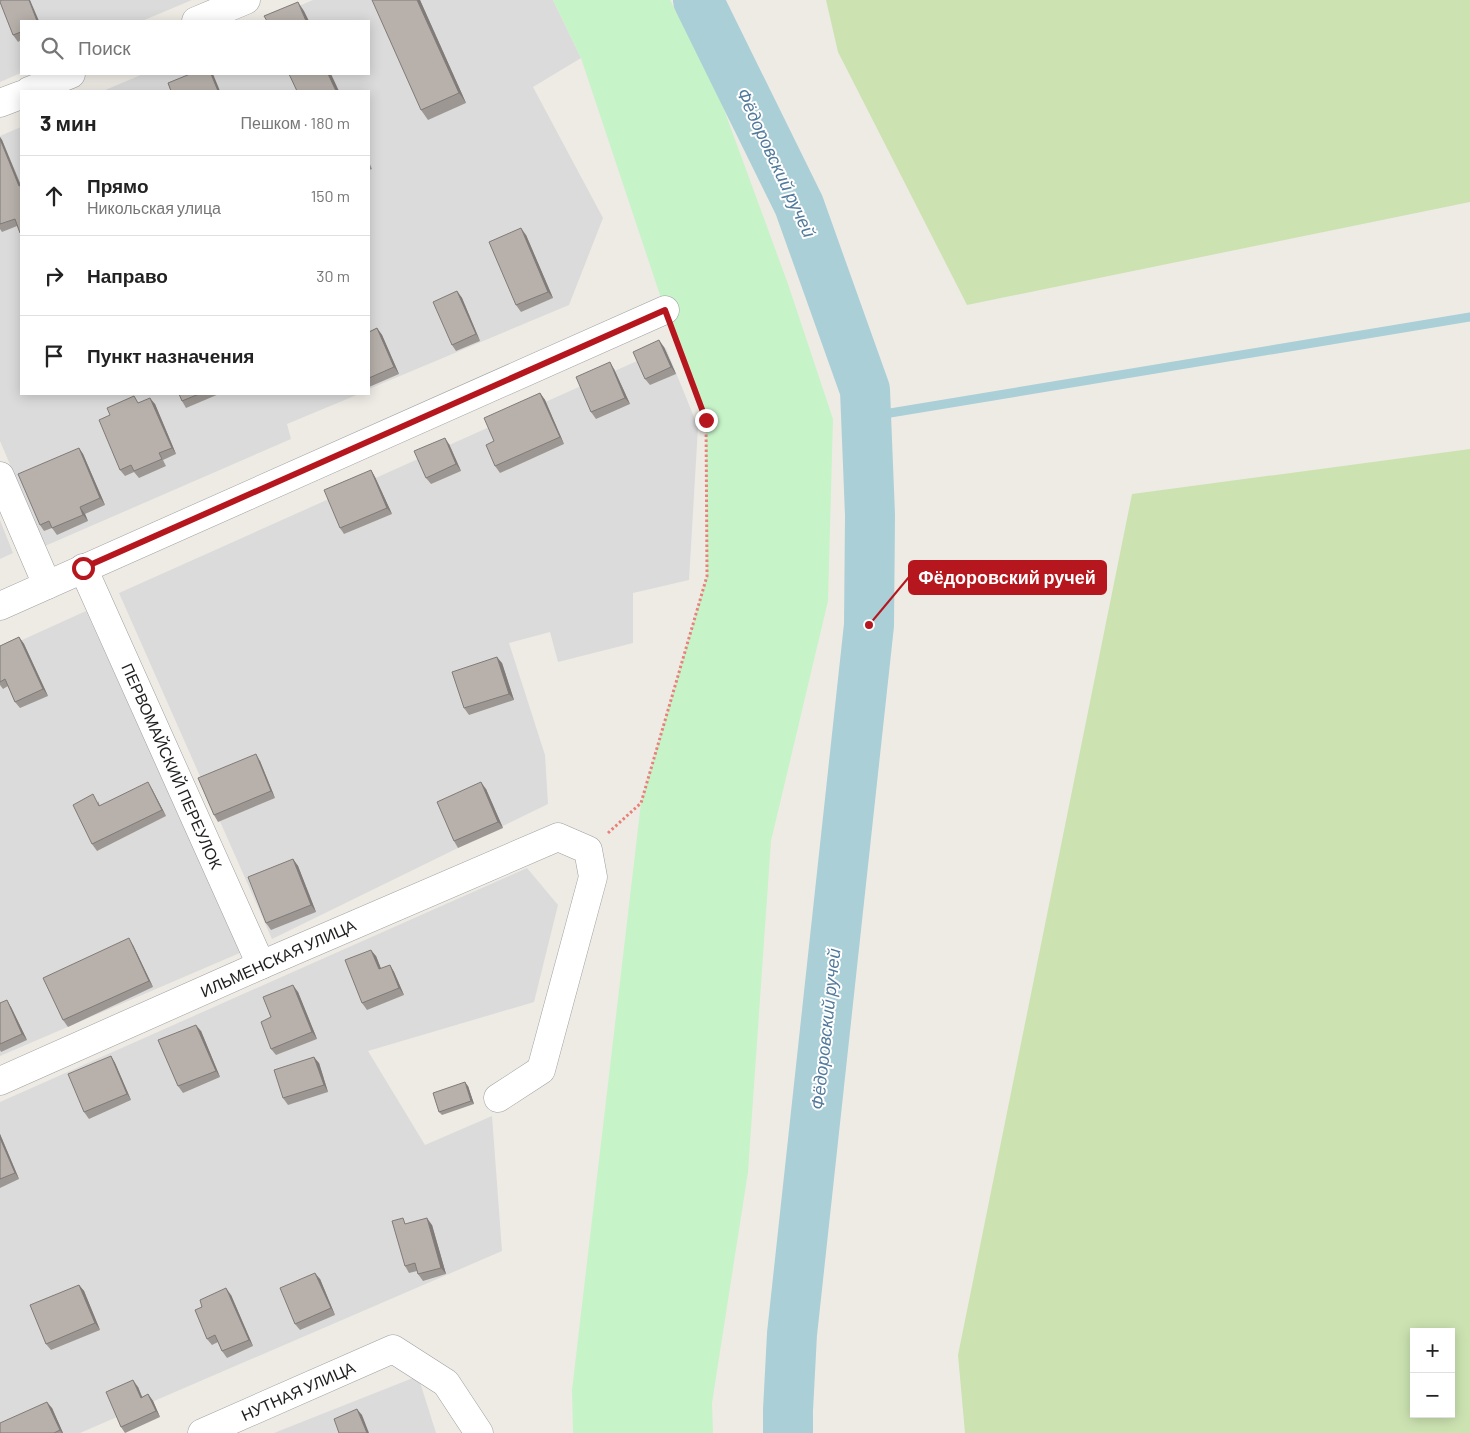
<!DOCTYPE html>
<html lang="ru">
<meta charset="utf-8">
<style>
body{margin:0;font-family:Barlow,sans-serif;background:#f2f2f2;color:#222}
.controls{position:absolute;right:15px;bottom:15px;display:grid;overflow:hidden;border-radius:0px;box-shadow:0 2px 12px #0003}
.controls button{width:45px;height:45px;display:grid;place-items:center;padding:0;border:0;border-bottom:1px solid #e0e0e0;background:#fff;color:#222;font:25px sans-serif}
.stop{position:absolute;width:15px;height:15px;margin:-11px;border:4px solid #b6161d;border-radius:50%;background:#fff}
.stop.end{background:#b6161d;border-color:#fff;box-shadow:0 1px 5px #0008}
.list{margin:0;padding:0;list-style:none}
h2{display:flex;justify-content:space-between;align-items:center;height:65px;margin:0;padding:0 20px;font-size:21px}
h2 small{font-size:16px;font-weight:400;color:#767676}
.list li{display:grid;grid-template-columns:32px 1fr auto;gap:15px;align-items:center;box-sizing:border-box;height:80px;padding:0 20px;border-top:1px solid #e0e0e0}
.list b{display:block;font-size:19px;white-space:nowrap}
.list p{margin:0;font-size:16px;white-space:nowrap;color:#767676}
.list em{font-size:16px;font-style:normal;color:#767676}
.icon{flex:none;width:28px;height:28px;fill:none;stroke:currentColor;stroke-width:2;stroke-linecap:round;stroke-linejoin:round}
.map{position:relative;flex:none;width:1470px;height:1433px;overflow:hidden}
.search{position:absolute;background:#fff;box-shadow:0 2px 12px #0003;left:20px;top:20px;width:350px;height:55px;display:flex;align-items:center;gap:12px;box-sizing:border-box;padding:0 18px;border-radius:0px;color:#767676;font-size:19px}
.panel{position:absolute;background:#fff;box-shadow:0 2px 12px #0003;left:20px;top:90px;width:350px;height:305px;border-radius:0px}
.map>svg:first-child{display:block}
.residential{fill:#dcdbdb}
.grass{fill:#cce3b1;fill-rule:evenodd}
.park{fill:#c7f3c8}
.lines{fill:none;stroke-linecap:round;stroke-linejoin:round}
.stream{stroke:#aacfd7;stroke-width:9}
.river{stroke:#aacfd7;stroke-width:50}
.minor-casing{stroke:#9f9f9f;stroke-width:29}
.path{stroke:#ea807a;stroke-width:3;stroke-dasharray:2.5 2.5;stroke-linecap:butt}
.minor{stroke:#fff;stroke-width:28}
.wall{fill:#9d9793}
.shaded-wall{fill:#807b78}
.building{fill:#b7b0ab;stroke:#807b78}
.route{stroke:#b6161d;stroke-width:6}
.labels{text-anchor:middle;stroke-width:4;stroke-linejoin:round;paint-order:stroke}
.street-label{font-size:16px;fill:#1e1e1e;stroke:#fff}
.water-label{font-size:18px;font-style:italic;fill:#527a9c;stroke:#fff}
.leader{fill:none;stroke:#b6161d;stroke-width:2}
.callout-dot{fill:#b6161d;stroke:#fff;stroke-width:2}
.callout{fill:#b6161d;stroke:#b6161d;stroke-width:2}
.callout-label{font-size:18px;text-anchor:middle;font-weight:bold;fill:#fff}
</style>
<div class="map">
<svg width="1470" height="1433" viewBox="0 0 1470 1433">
<rect width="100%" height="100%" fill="#eeebe5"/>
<g class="residential">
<polygon points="0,0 192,0 142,21 21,21 21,73 0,82"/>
<polygon points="313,0 553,0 581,58 533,87 603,218 569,305 369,389 369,91 103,91 143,74 369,74 369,21 264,21"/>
<polygon points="21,127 21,394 359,394 287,424 291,439 45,546 0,441 0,136"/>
<polygon points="666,348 698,427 689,580 633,593 633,643 558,662 550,632 509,643 545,755 548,804 272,939 119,593"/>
<polygon points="0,520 13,553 0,559"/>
<polygon points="86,611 242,952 0,1056 0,650"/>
<polygon points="527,868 558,905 534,1002 368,1051 425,1145 492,1116 502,1251 80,1433 0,1433 0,1102"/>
<polygon points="418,1376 436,1433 274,1433"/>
</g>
<g class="grass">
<polygon points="826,0 1470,0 1470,202 967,305 838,52"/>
<path d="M1470,449V1433H965L958,1355L1132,494ZM1414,1332H1451V1414H1414Z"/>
</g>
<polygon class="park" points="553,0 670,0 715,85 788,284 833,419 828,601 771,841 748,1172 712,1403 713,1433 573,1433 572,1390 641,803 707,576 706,420 665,310 581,58"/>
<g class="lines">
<polyline class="stream" points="866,417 1470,317"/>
<polyline class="river" points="698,0 799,205 865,390 870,515 869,625 792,1334 788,1410 788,1433"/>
<g class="minor-casing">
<g id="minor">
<polyline points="196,21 246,0"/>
<polyline points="29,91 71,74"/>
<polyline points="0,103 21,95"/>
<polyline points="0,476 47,585"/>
<polyline points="83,568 261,965"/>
<polyline points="0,606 665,310"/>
<polyline points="0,1081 261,965 558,837 588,850 593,877 541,1070 498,1098"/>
<polyline points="202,1433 393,1349 446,1383 479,1433"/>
</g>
</g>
<polyline class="path" points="608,833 641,803 707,576 706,420 675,337"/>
<use href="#minor" class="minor"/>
</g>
<g class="wall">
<polygon points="420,0 466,103 428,120 421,110"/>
<polygon points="21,21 21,40 18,42 13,35"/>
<polygon points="0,137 2,140 21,185 21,234 17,226 2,232 0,229"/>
<polygon points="369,162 372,169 369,170"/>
<polygon points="526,235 553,298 521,312 516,305"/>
<polygon points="457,291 462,298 480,341 456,351 452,345"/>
<polygon points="377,328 382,335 399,374 369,387 369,332"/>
<polygon points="664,347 676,374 650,385 645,379"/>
<polygon points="614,369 630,404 596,419 591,412"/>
<polygon points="540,393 545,400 564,444 500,473 495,466 494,441"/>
<polygon points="179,394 219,394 186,408 182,401"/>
<polygon points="139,403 155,404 176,454 163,460 166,466 139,478 134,472 125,476 120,470 110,415"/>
<polygon points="449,444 461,471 431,484 426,478"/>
<polygon points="79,448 83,454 105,505 85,514 88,521 57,535 52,528 44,531 40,525"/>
<polygon points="371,470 375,477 392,514 344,534 340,528"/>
<polygon points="19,637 24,644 48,696 20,708 15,702 8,686 3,689 0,685 0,646"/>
<polygon points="502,663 514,700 469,715 464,708"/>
<polygon points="260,761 275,798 218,822 214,815"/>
<polygon points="152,789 166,816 97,851 92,844 98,801 100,806"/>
<polygon points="486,789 503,828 458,848 454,841"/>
<polygon points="293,859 298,866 316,912 271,930 266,923"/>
<polygon points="133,945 153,987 68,1027 63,1020"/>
<polygon points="376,956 381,969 390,965 394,972 404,995 367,1010 362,1003"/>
<polygon points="298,992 317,1039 276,1055 271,1049 271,1017"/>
<polygon points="0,1003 11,1007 27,1040 1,1052 0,1050"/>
<polygon points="201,1031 220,1077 183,1093 178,1086"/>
<polygon points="111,1056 115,1063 131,1100 89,1119 84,1112"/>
<polygon points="319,1063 328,1092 288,1105 283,1098"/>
<polygon points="468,1086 474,1104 442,1115 439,1112"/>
<polygon points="0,1134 19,1179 0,1188"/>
<polygon points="407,1224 432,1225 446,1274 423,1281 418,1274 417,1271 409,1273 405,1266"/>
<polygon points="320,1279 335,1315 300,1330 295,1324"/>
<polygon points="79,1285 84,1291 100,1330 51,1350 46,1344"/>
<polygon points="231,1295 253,1346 227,1358 222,1351 218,1342 212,1345 207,1339"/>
<polygon points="138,1387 142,1397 148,1394 153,1401 160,1417 125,1433 121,1427"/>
<polygon points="52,1408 63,1433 0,1433"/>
</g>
<g class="shaded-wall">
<polygon points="29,0 30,0 39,21 37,21"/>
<polygon points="417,0 420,0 466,103 459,93"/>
<polygon points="298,2 304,11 309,21 306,21"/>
<polygon points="211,74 213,74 220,91 218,91"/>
<polygon points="328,74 331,74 339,91 336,91"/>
<polygon points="0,137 2,140 21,187 19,186 0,139"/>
<polygon points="521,228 526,235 553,298 548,292"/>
<polygon points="457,291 462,298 480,341 476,334"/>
<polygon points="377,328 382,335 399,374 394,367"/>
<polygon points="659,340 664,347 676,374 671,367"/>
<polygon points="610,362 614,369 630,404 625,398"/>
<polygon points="540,393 545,400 564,444 560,437"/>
<polygon points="150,398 155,404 176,454 172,448"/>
<polygon points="445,438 449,444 461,471 456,464"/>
<polygon points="79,448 83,454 105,505 100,498"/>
<polygon points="371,470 375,477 392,514 387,508"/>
<polygon points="80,507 85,514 88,521 83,515"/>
<polygon points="19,637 24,644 48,696 43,689"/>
<polygon points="497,657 502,663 514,700 509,694"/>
<polygon points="256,754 260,761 275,798 271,791"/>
<polygon points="148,782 152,789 166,816 162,810"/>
<polygon points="481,782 486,789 503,828 498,822"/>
<polygon points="293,859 298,866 316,912 311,905"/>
<polygon points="129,938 133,945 153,987 149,981"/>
<polygon points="371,950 376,956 384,976 379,969"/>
<polygon points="390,965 394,972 404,995 399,988"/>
<polygon points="293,985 298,992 317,1039 312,1032"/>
<polygon points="7,1000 11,1007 27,1040 22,1034"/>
<polygon points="196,1025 201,1031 220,1077 216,1071"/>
<polygon points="111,1056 115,1063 131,1100 127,1094"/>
<polygon points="314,1057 319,1063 328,1092 324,1085"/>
<polygon points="465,1082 468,1086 474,1104 471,1101"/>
<polygon points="0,1134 19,1179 15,1173 0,1138"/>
<polygon points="427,1218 432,1225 446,1274 441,1268"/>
<polygon points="315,1273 320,1279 335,1315 331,1308"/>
<polygon points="79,1285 84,1291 100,1330 95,1323"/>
<polygon points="226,1288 231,1295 253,1346 249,1340"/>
<polygon points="133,1380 138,1387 145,1404 141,1398"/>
<polygon points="148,1394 153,1401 160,1417 156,1411"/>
<polygon points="47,1402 52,1408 63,1433 62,1433 60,1430"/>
<polygon points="357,1409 362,1415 369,1433 367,1433"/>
</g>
<g class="building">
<polygon points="2,0 29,0 37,21 21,21 21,32 13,35 0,2 0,1"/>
<polygon points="372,0 417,0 459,93 421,110"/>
<polygon points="298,2 306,21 267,21 264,16"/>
<polygon points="190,74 211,74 218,91 171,91 168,83"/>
<polygon points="289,74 328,74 336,91 297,91"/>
<polygon points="0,139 19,186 21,185 21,232 20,233 15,219 0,224"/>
<polygon points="521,228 548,292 516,305 489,242"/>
<polygon points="457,291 476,334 452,345 433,302"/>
<polygon points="377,328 394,367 369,378 369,332"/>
<polygon points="659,340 671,367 645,379 633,352"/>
<polygon points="610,362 625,398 591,412 576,377"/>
<polygon points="540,393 560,437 495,466 486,445 494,441 484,418"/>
<polygon points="179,394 199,394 182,401"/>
<polygon points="134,396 138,403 150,398 172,448 159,453 162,459 134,471 131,465 120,470 99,420 110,415 107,408"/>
<polygon points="445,438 456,464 426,478 414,451"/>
<polygon points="79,448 100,498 80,507 83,515 52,528 49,521 40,525 18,474"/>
<polygon points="371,470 387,508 340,528 324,490"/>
<polygon points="19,637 43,689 15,702 5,679 0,682 0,646"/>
<polygon points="497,657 509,694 464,708 452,672"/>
<polygon points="256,754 271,791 214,815 198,778"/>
<polygon points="148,782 162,810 92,844 73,805 93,794 99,806"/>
<polygon points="481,782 498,822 454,841 437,802"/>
<polygon points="293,859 311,905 266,923 248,877"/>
<polygon points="129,938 149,981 63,1020 43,978"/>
<polygon points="371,950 379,969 390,965 399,988 362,1003 345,960"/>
<polygon points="293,985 312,1032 271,1049 261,1022 271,1017 263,997"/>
<polygon points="7,1000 22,1034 0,1044 0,1003"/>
<polygon points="196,1025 216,1071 178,1086 158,1040"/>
<polygon points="111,1056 127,1094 84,1112 68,1074"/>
<polygon points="314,1057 324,1085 283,1098 274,1070"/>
<polygon points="465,1082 471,1101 439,1112 433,1093"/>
<polygon points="0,1138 15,1173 0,1179"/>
<polygon points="403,1218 405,1224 427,1218 441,1268 418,1274 415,1263 405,1266 392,1221"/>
<polygon points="315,1273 331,1308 295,1324 280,1288"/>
<polygon points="79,1285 95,1323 46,1344 30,1305"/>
<polygon points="226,1288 249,1340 222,1351 215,1335 207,1339 195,1310 202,1307 200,1300"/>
<polygon points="133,1380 141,1398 148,1394 156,1411 121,1427 106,1392"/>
<polygon points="47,1402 60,1430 54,1433 0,1433 0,1423"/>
<polygon points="357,1409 367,1433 339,1433 334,1419"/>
</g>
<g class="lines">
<polyline class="route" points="83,568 665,310 706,420"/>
</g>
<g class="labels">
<g class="street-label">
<text transform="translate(172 766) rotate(66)" y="6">ПЕРВОМАЙСКИЙ ПЕРЕУЛОК</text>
<text transform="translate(278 958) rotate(-24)" y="6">ИЛЬМЕНСКАЯ УЛИЦА</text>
<text transform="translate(298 1391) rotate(-24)" y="6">НУТНАЯ УЛИЦА</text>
</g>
<g class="water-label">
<text transform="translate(776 163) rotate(65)" y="6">Фёдоровский ручей</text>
<text transform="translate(826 1029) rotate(-84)" y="6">Фёдоровский ручей</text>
</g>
</g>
<path class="leader" d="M869 625L909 577"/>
<circle class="callout-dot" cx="869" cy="625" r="5"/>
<rect class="callout" x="909" y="561" width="197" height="33" rx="5"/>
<g class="callout-label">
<text x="1007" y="584">Фёдоровский ручей</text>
</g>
</svg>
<div class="controls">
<button>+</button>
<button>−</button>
</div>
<div class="stop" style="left:83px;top:568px"></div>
<div class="stop end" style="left:706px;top:420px"></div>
<div class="search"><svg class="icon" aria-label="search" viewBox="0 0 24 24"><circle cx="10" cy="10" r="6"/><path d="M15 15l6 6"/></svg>Поиск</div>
<section class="panel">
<h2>3 мин<small>Пешком · 180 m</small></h2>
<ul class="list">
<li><svg class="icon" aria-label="ahead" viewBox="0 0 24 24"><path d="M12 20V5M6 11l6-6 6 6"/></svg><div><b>Прямо</b><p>Никольская улица</p></div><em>150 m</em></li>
<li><svg class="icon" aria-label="right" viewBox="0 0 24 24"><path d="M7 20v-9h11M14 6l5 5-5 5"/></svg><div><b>Направо</b></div><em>30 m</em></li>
<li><svg class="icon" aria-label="arrive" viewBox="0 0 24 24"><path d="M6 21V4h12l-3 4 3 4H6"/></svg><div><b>Пункт назначения</b></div></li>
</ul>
</section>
</div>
